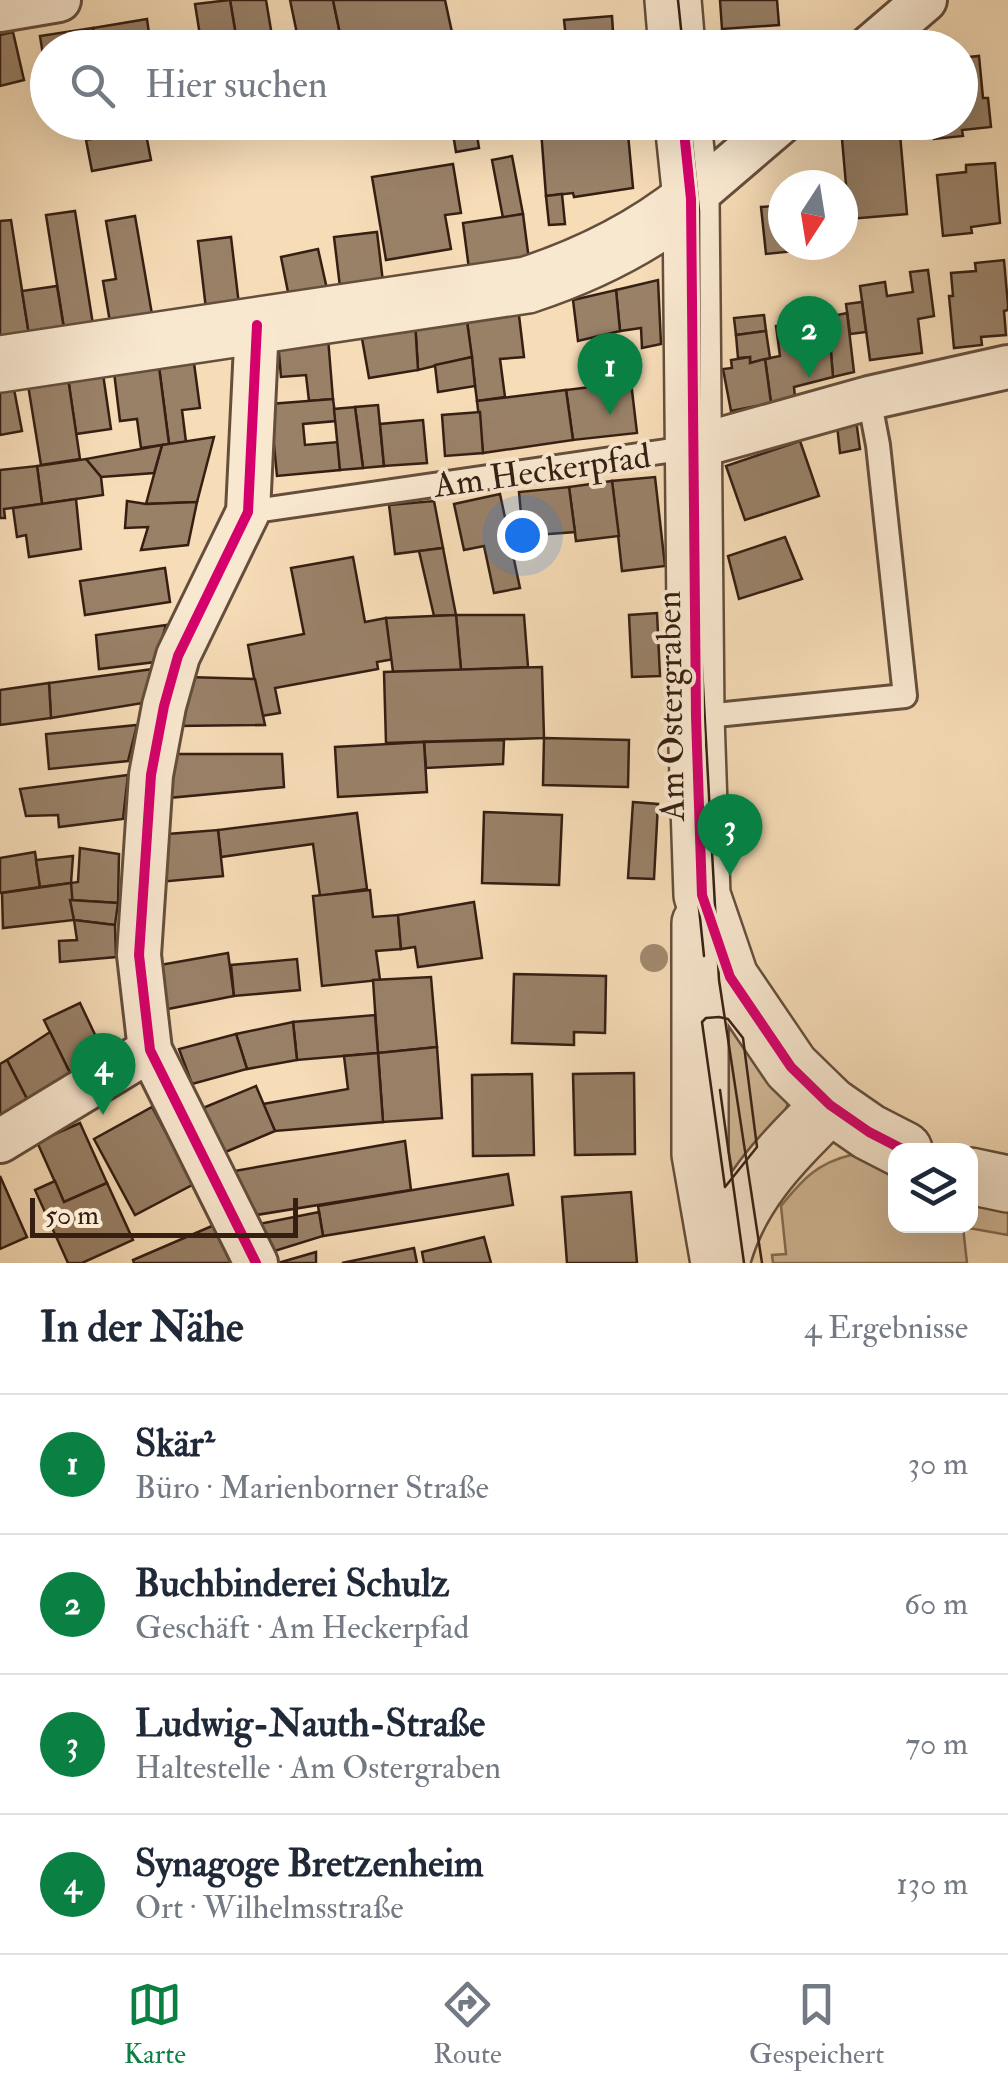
<!DOCTYPE html>
<html lang="de">
<meta charset="utf-8">
<style>
body{margin:0;font-family:"IM FELL Double Pica",serif;background:#f2f2f3;color:#1f2937}
.controls{position:absolute;right:30px;bottom:30px;display:grid;overflow:hidden;border-radius:20px;box-shadow:0 10px 40px #0002}
.controls button{width:90px;height:90px;display:grid;place-items:center;padding:0;border:0;border-bottom:2px solid #e0e1e3;background:#fff;color:#1f2937;font:50px sans-serif}
.compass{position:absolute;left:768px;top:170px;width:90px;height:90px;border-radius:50%;background:#fff;box-shadow:0 10px 40px #0002;rotate:192deg}
.scale{position:absolute;left:30px;bottom:25px;width:268px;box-sizing:border-box;padding-left:10px;border:5px solid #351f13;border-top:0;font-size:28px;line-height:35px;white-space:nowrap;color:#351f13;-webkit-text-stroke:8px #f9e8d0;paint-order:stroke}
.you{position:absolute;left:522px;top:535px;width:35px;height:35px;margin:-25px;border:8px solid #fff;border-radius:50%;background:#1a73e8;box-shadow:0 0 0 15px #1a73e833}
.badge{display:grid;place-items:center;width:65px;height:65px;border-radius:50%;background:#0b8043;color:#fff;font-size:32px;font-weight:700}
.pin{position:absolute;translate:-50% -82px;filter:drop-shadow(0 2px 5px #0008)}
.pin::after{content:'';position:absolute;top:52px;width:35px;height:30px;background:inherit;clip-path:polygon(0 0,100% 0,50% 100%)}
.list{margin:0;padding:0;list-style:none}
h2{display:flex;justify-content:space-between;align-items:center;height:130px;margin:0;padding:0 40px;font-size:42px}
h2 small{font-size:32px;font-weight:400;color:#747a83}
.list li{display:grid;grid-template-columns:65px 1fr auto;gap:30px;align-items:center;box-sizing:border-box;height:140px;padding:0 40px;border-top:2px solid #e0e1e3}
.list b{display:block;font-size:38px;white-space:nowrap}
.list p{margin:0;font-size:32px;white-space:nowrap;color:#747a83}
.list em{font-size:32px;font-style:normal;color:#747a83}
.icon{flex:none;width:55px;height:55px;fill:none;stroke:currentColor;stroke-width:2;stroke-linecap:round;stroke-linejoin:round}
.map{position:relative;flex:none;width:1008px;height:1263px;overflow:hidden}
.search{position:absolute;background:#fff;box-shadow:0 10px 40px #0002;left:30px;right:30px;top:30px;height:110px;display:flex;align-items:center;gap:25px;box-sizing:border-box;padding:0 35px;border-radius:55px;color:#747a83;font-size:38px}
.sheet{height:690px;background:#fff}
nav{display:flex;justify-content:space-around;align-items:center;box-sizing:border-box;height:140px;border-top:2px solid #e0e1e3;background:#fff;font-size:28px;color:#747a83}
nav a{display:grid;justify-items:center;gap:5px}
nav .on{color:#0b8043}
.map>svg:first-child{display:block}
.green{fill:#d5bc9b;stroke:#856e57;stroke-width:2.5}
.building{fill:#998168;stroke:#351f13;stroke-width:2.5}
.lines{fill:none;stroke-linecap:round;stroke-linejoin:round}
.service-casing{stroke:#654e3c;stroke-width:28}
.minor-casing{stroke:#654e3c;stroke-width:48}
.tertiary-casing{stroke:#654e3c;stroke-width:60}
.service{stroke:#f9e8d0;stroke-width:22}
.minor{stroke:#f9e8d0;stroke-width:42}
.tertiary{stroke:#f9e8d0;stroke-width:55}
.tram{stroke:#351f13;stroke-width:2.5}
.quiet{stroke:#8e44ad;stroke-width:8;stroke-dasharray:15 8;stroke-linecap:butt}
.cycleway-casing{stroke:#f9e8d0;stroke-width:16}
.cycleway{stroke:#d6006c;stroke-width:10}
.tree{fill:#a28a70}
.labels{text-anchor:middle;stroke-width:8;stroke-linejoin:round;paint-order:stroke}
.street-label{font-size:35px;fill:#351f13;stroke:#f9e8d0}
</style>
<div class="map">
<svg width="1008" height="1263" viewBox="0 0 1008 1263">
<rect width="100%" height="100%" fill="#f6dcb7"/>
<filter id="stains"><feTurbulence type="fractalNoise" baseFrequency=".002" numOctaves="4"/><feColorMatrix values="0 0 0 0 .2 0 0 0 0 .09 0 0 0 0 .02 0 0 0 .5 -.17"/></filter>
<radialGradient id="worn" r=".72"><stop offset=".6" stop-color="#630" stop-opacity="0"/><stop offset="1" stop-color="#630" stop-opacity=".3"/></radialGradient>
<g class="green">
<polygon points="706,1018 728,1019 789,1099 785,1112 728,1185"/>
<path d="M851,1155L895,1168L896,1226H970L971,1196L1008,1202V1235L963,1227L967,1263H773L772,1255L786,1254L781,1206C802,1180 817,1163 851,1155Z"/>
</g>
<g class="building">
<polygon points="230,0 266,0 274,48 238,48"/>
<polygon points="230,0 238,48 202,48 195,4"/>
<polygon points="290,0 333,0 343,48 300,48"/>
<polygon points="333,0 445,0 453,37 402,48 343,48"/>
<polygon points="720,0 777,0 779,25 722,29"/>
<polygon points="612,16 614,48 567,48 564,20"/>
<polygon points="147,19 151,48 96,48 93,28"/>
<polygon points="93,28 96,48 48,48 48,87 40,36"/>
<polygon points="13,32 24,80 0,86 0,35"/>
<polygon points="979,56 983,98 988,98 991,127 962,130 963,136 934,139 932,122 960,122 960,58"/>
<polygon points="451,122 475,122 479,148 456,152"/>
<polygon points="627,123 633,188 574,197 573,193 546,196 541,130 568,128 570,133 596,131 595,126"/>
<polygon points="145,129 151,160 92,171 86,140"/>
<polygon points="900,134 907,214 849,219 842,139"/>
<polygon points="512,156 523,214 503,218 492,160"/>
<polygon points="995,163 1000,223 971,227 972,233 943,236 937,175 966,172 966,165"/>
<polygon points="453,164 461,213 445,215 451,249 386,260 372,177"/>
<polygon points="562,194 565,224 549,225 546,196"/>
<polygon points="783,205 783,245 824,245 824,248 766,254 761,207"/>
<polygon points="75,211 94,331 65,335 46,215"/>
<polygon points="523,214 529,260 469,269 463,223"/>
<polygon points="135,216 153,320 111,328 103,281 116,279 106,221"/>
<polygon points="11,220 30,341 0,345 0,221"/>
<polygon points="377,232 383,282 340,287 334,237"/>
<polygon points="231,237 239,305 206,309 198,241"/>
<polygon points="318,249 327,289 289,297 281,257"/>
<polygon points="1004,260 1008,305 1008,310 1004,311 1006,335 981,337 982,345 954,348 949,296 953,296 951,273 976,271 975,263"/>
<polygon points="928,270 934,316 918,319 922,353 870,360 860,286 885,282 887,296 913,292 910,272"/>
<polygon points="658,280 661,344 642,348 641,328 620,331 616,290"/>
<polygon points="57,286 65,335 30,341 22,291"/>
<polygon points="616,290 620,331 578,341 573,300"/>
<polygon points="862,302 866,332 850,334 846,304"/>
<polygon points="518,307 524,357 500,359 505,397 477,401 466,314"/>
<polygon points="847,313 854,372 833,377 828,317"/>
<polygon points="466,314 472,357 418,370 415,321"/>
<polygon points="764,315 766,331 736,335 734,318"/>
<polygon points="828,317 833,377 794,387 795,397 771,403 765,359 780,356 776,326"/>
<polygon points="415,321 418,370 369,378 361,333"/>
<polygon points="766,331 770,358 750,363 750,357 738,358 736,335"/>
<polygon points="328,338 333,399 309,401 306,375 281,377 278,342"/>
<polygon points="472,357 475,386 438,392 435,365"/>
<polygon points="750,357 750,363 765,359 771,403 731,411 723,369 732,368 731,360"/>
<polygon points="194,363 200,408 182,410 186,442 169,444 159,367"/>
<polygon points="159,367 169,444 141,448 137,419 120,421 114,372"/>
<polygon points="103,374 111,429 76,434 68,378"/>
<polygon points="68,378 80,459 41,465 28,385"/>
<polygon points="631,382 637,433 573,440 566,390"/>
<polygon points="13,384 22,431 0,435 0,386"/>
<polygon points="566,390 573,440 483,453 477,401"/>
<polygon points="333,399 336,421 303,424 305,445 338,442 340,470 277,476 270,404"/>
<polygon points="378,405 384,466 363,468 355,407"/>
<polygon points="355,407 363,468 340,470 334,409"/>
<polygon points="480,412 483,453 445,456 442,415"/>
<polygon points="423,420 427,463 384,466 380,424"/>
<polygon points="856,420 860,449 840,453 837,425"/>
<polygon points="214,437 197,502 146,504 162,445"/>
<polygon points="800,441 819,496 745,520 726,466"/>
<polygon points="162,445 154,473 101,477 86,459"/>
<polygon points="86,459 101,477 103,495 42,504 37,466"/>
<polygon points="37,466 42,504 4,509 5,518 0,518 0,470"/>
<polygon points="655,477 665,566 622,571 612,481"/>
<polygon points="612,481 619,536 576,541 569,487"/>
<polygon points="569,487 575,532 523,536 519,492"/>
<polygon points="500,494 520,588 494,593 484,546 464,550 454,504"/>
<polygon points="76,499 81,549 29,557 26,535 17,537 13,508"/>
<polygon points="127,501 146,504 197,502 188,545 141,550 148,527 125,528"/>
<polygon points="434,501 443,548 395,554 389,505"/>
<polygon points="785,537 802,579 739,599 728,556"/>
<polygon points="443,548 456,615 434,616 419,551"/>
<polygon points="353,557 365,622 386,618 394,659 377,662 378,669 275,688 280,713 261,716 248,645 304,634 291,568"/>
<polygon points="165,568 170,602 85,615 80,581"/>
<polygon points="657,613 660,676 632,677 629,615"/>
<polygon points="456,615 524,615 528,667 461,670"/>
<polygon points="456,615 461,670 393,672 386,618"/>
<polygon points="166,625 155,662 99,669 96,635"/>
<polygon points="542,667 544,738 386,743 384,672"/>
<polygon points="153,669 149,702 51,718 49,683"/>
<polygon points="187,677 255,679 265,725 177,726"/>
<polygon points="49,683 51,718 0,725 0,690"/>
<polygon points="137,725 128,761 49,769 46,734"/>
<polygon points="544,738 629,740 628,787 543,785"/>
<polygon points="504,740 503,764 426,768 424,742"/>
<polygon points="424,742 427,792 338,797 335,747"/>
<polygon points="175,754 282,754 284,787 168,798"/>
<polygon points="128,775 123,819 59,827 58,815 26,816 20,789"/>
<polygon points="633,802 658,804 654,879 628,878"/>
<polygon points="484,812 562,815 559,885 482,883"/>
<polygon points="357,813 367,889 320,896 313,844 221,857 218,830"/>
<polygon points="218,830 223,876 159,882 155,835"/>
<polygon points="80,848 119,854 118,903 70,900 71,883 78,882"/>
<polygon points="35,852 40,887 0,893 0,858"/>
<polygon points="73,856 71,883 40,887 36,860"/>
<polygon points="71,883 74,920 3,928 2,893"/>
<polygon points="370,890 373,917 398,915 401,949 376,951 380,980 322,986 313,896"/>
<polygon points="70,900 118,903 115,925 74,920"/>
<polygon points="474,902 482,958 418,967 415,947 401,949 398,915"/>
<polygon points="74,920 115,925 116,957 60,962 59,941 77,940"/>
<polygon points="228,953 234,996 168,1009 160,965"/>
<polygon points="297,959 300,990 234,996 231,965"/>
<polygon points="514,974 606,976 605,1033 574,1032 574,1045 512,1043"/>
<polygon points="431,977 437,1047 378,1053 373,980"/>
<polygon points="80,1003 106,1058 71,1075 44,1020"/>
<polygon points="375,1015 378,1053 297,1060 293,1022"/>
<polygon points="293,1022 297,1060 247,1069 236,1034"/>
<polygon points="50,1032 71,1075 29,1103 7,1060"/>
<polygon points="236,1034 247,1069 192,1084 179,1049"/>
<polygon points="437,1047 442,1118 383,1122 378,1053"/>
<polygon points="378,1053 383,1122 275,1131 263,1104 348,1089 344,1056"/>
<polygon points="7,1060 29,1103 0,1118 0,1064"/>
<polygon points="634,1073 635,1154 575,1155 573,1074"/>
<polygon points="532,1074 534,1155 473,1156 472,1075"/>
<polygon points="256,1086 275,1131 223,1153 203,1108"/>
<polygon points="152,1107 194,1184 135,1215 94,1139"/>
<polygon points="80,1123 107,1183 64,1202 37,1142"/>
<polygon points="405,1141 411,1190 244,1217 229,1172"/>
<polygon points="508,1174 513,1205 323,1236 318,1206"/>
<polygon points="0,1176 27,1237 0,1249"/>
<polygon points="55,1181 64,1202 107,1183 133,1240 82,1263 68,1263 35,1190"/>
<polygon points="631,1192 637,1263 567,1263 562,1197"/>
<polygon points="319,1212 323,1236 265,1254 254,1225"/>
<polygon points="219,1223 235,1263 134,1263 133,1260"/>
<polygon points="484,1237 491,1263 424,1263 422,1252"/>
<polygon points="414,1248 417,1263 342,1263"/>
<polygon points="316,1252 316,1263 278,1263"/>
</g>
<g class="lines">
<g class="service-casing">
<g id="service">
<polyline points="248,512 694,447"/>
<polyline points="696,717 905,696 878,445 869,398"/>
</g>
</g>
<g class="minor-casing">
<g id="minor">
<polyline points="0,10 59,0"/>
<polyline points="869,48 925,0"/>
<polyline points="691,199 781,122"/>
<polyline points="694,447 869,398 1008,367"/>
<polyline points="0,1141 150,1050"/>
<polyline points="256,1263 150,1050 139,955 151,775 164,706 178,656 248,512 257,325"/>
</g>
</g>
<g class="tertiary-casing">
<g id="tertiary">
<polyline points="673,0 677,48"/>
<polyline points="683,122 691,199 696,717 702,895 730,977 791,1067 830,1105 869,1132 904,1150"/>
<path d="M0,364L527,285C588,265 641,239 691,199"/>
<polyline points="700,923 700,1154 719,1263"/>
<polyline points="970,1176 1008,1184"/>
<path d="M721,1263C738,1195 782,1153 830,1105"/>
</g>
</g>
<use href="#service" class="service"/>
<use href="#minor" class="minor"/>
<use href="#tertiary" class="tertiary"/>
<g class="tram">
<polyline points="678,0 683,48"/>
<polyline points="690,122 699,211 700,630 719,980 762,1263"/>
<polyline points="691,726 697,889 704,956"/>
<polygon points="719,1017 728,1019 743,1038 757,1147 725,1187 702,1022 706,1018"/>
<polyline points="720,1090 744,1263"/>
</g>
<polyline class="quiet" points="720,122 718,131 724,140"/>
<g class="cycleway-casing">
<g id="cycleway">
<polyline points="683,122 691,199 696,717 702,895 730,977 791,1067 830,1105 869,1132 904,1150"/>
<polyline points="256,1263 150,1050 139,955 151,775 164,706 178,656 248,512 257,325"/>
</g>
</g>
<use href="#cycleway" class="cycleway"/>
</g>
<circle class="tree" cx="654" cy="958" r="14"/>
<g class="labels">
<g class="street-label">
<text transform="translate(542 470) rotate(-8)" y="12">Am Heckerpfad</text>
<text transform="translate(670 706) rotate(-91)" y="12">Am Ostergraben</text>
</g>
</g>
<rect width="100%" height="100%" filter="url(#stains)"/>
<rect width="100%" height="100%" fill="url(#worn)"/>
</svg>
<div class="controls">
<button><svg class="icon" aria-label="layers" viewBox="0 0 24 24"><path d="M12 4l9 5-9 5-9-5zM3 14l9 5 9-5"/></svg></button>
</div>
<svg class="compass" viewBox="-18 -18 36 36"><path d="M0-13l5 13h-10z" fill="#e53935"/><path d="M0 13l5-13h-10z" fill="#747a83"/></svg>
<div class="scale">50 m</div>
<div class="you"></div>
<div class="pin badge" style="left:610px;top:415px">1</div>
<div class="pin badge" style="left:809px;top:378px">2</div>
<div class="pin badge" style="left:730px;top:876px">3</div>
<div class="pin badge" style="left:103px;top:1115px">4</div>
<div class="search"><svg class="icon" aria-label="search" viewBox="0 0 24 24"><circle cx="10" cy="10" r="6"/><path d="M15 15l6 6"/></svg>Hier suchen</div>
</div>
<section class="sheet">
<h2>In der Nähe<small>4 Ergebnisse</small></h2>
<ul class="list">
<li><span class="badge">1</span><div><b>Skär²</b><p>Büro · Marienborner Straße</p></div><em>30 m</em></li>
<li><span class="badge">2</span><div><b>Buchbinderei Schulz</b><p>Geschäft · Am Heckerpfad</p></div><em>60 m</em></li>
<li><span class="badge">3</span><div><b>Ludwig-Nauth-Straße</b><p>Haltestelle · Am Ostergraben</p></div><em>70 m</em></li>
<li><span class="badge">4</span><div><b>Synagoge Bretzenheim</b><p>Ort · Wilhelmsstraße</p></div><em>130 m</em></li>
</ul>
</section>
<nav>
<a class="on"><svg class="icon" aria-label="map" viewBox="0 0 24 24"><path d="M3 6l6-2 6 2 6-2v14l-6 2-6-2-6 2zM9 4v14M15 6v14"/></svg>Karte</a>
<a><svg class="icon" aria-label="directions" viewBox="0 0 24 24"><path d="M12 3l9 9-9 9-9-9zM9 14v-3h6M13 9l2 2-2 2"/></svg>Route</a>
<a><svg class="icon" aria-label="saved" viewBox="0 0 24 24"><path d="M7 4h10v16l-5-4-5 4z"/></svg>Gespeichert</a>
</nav>
